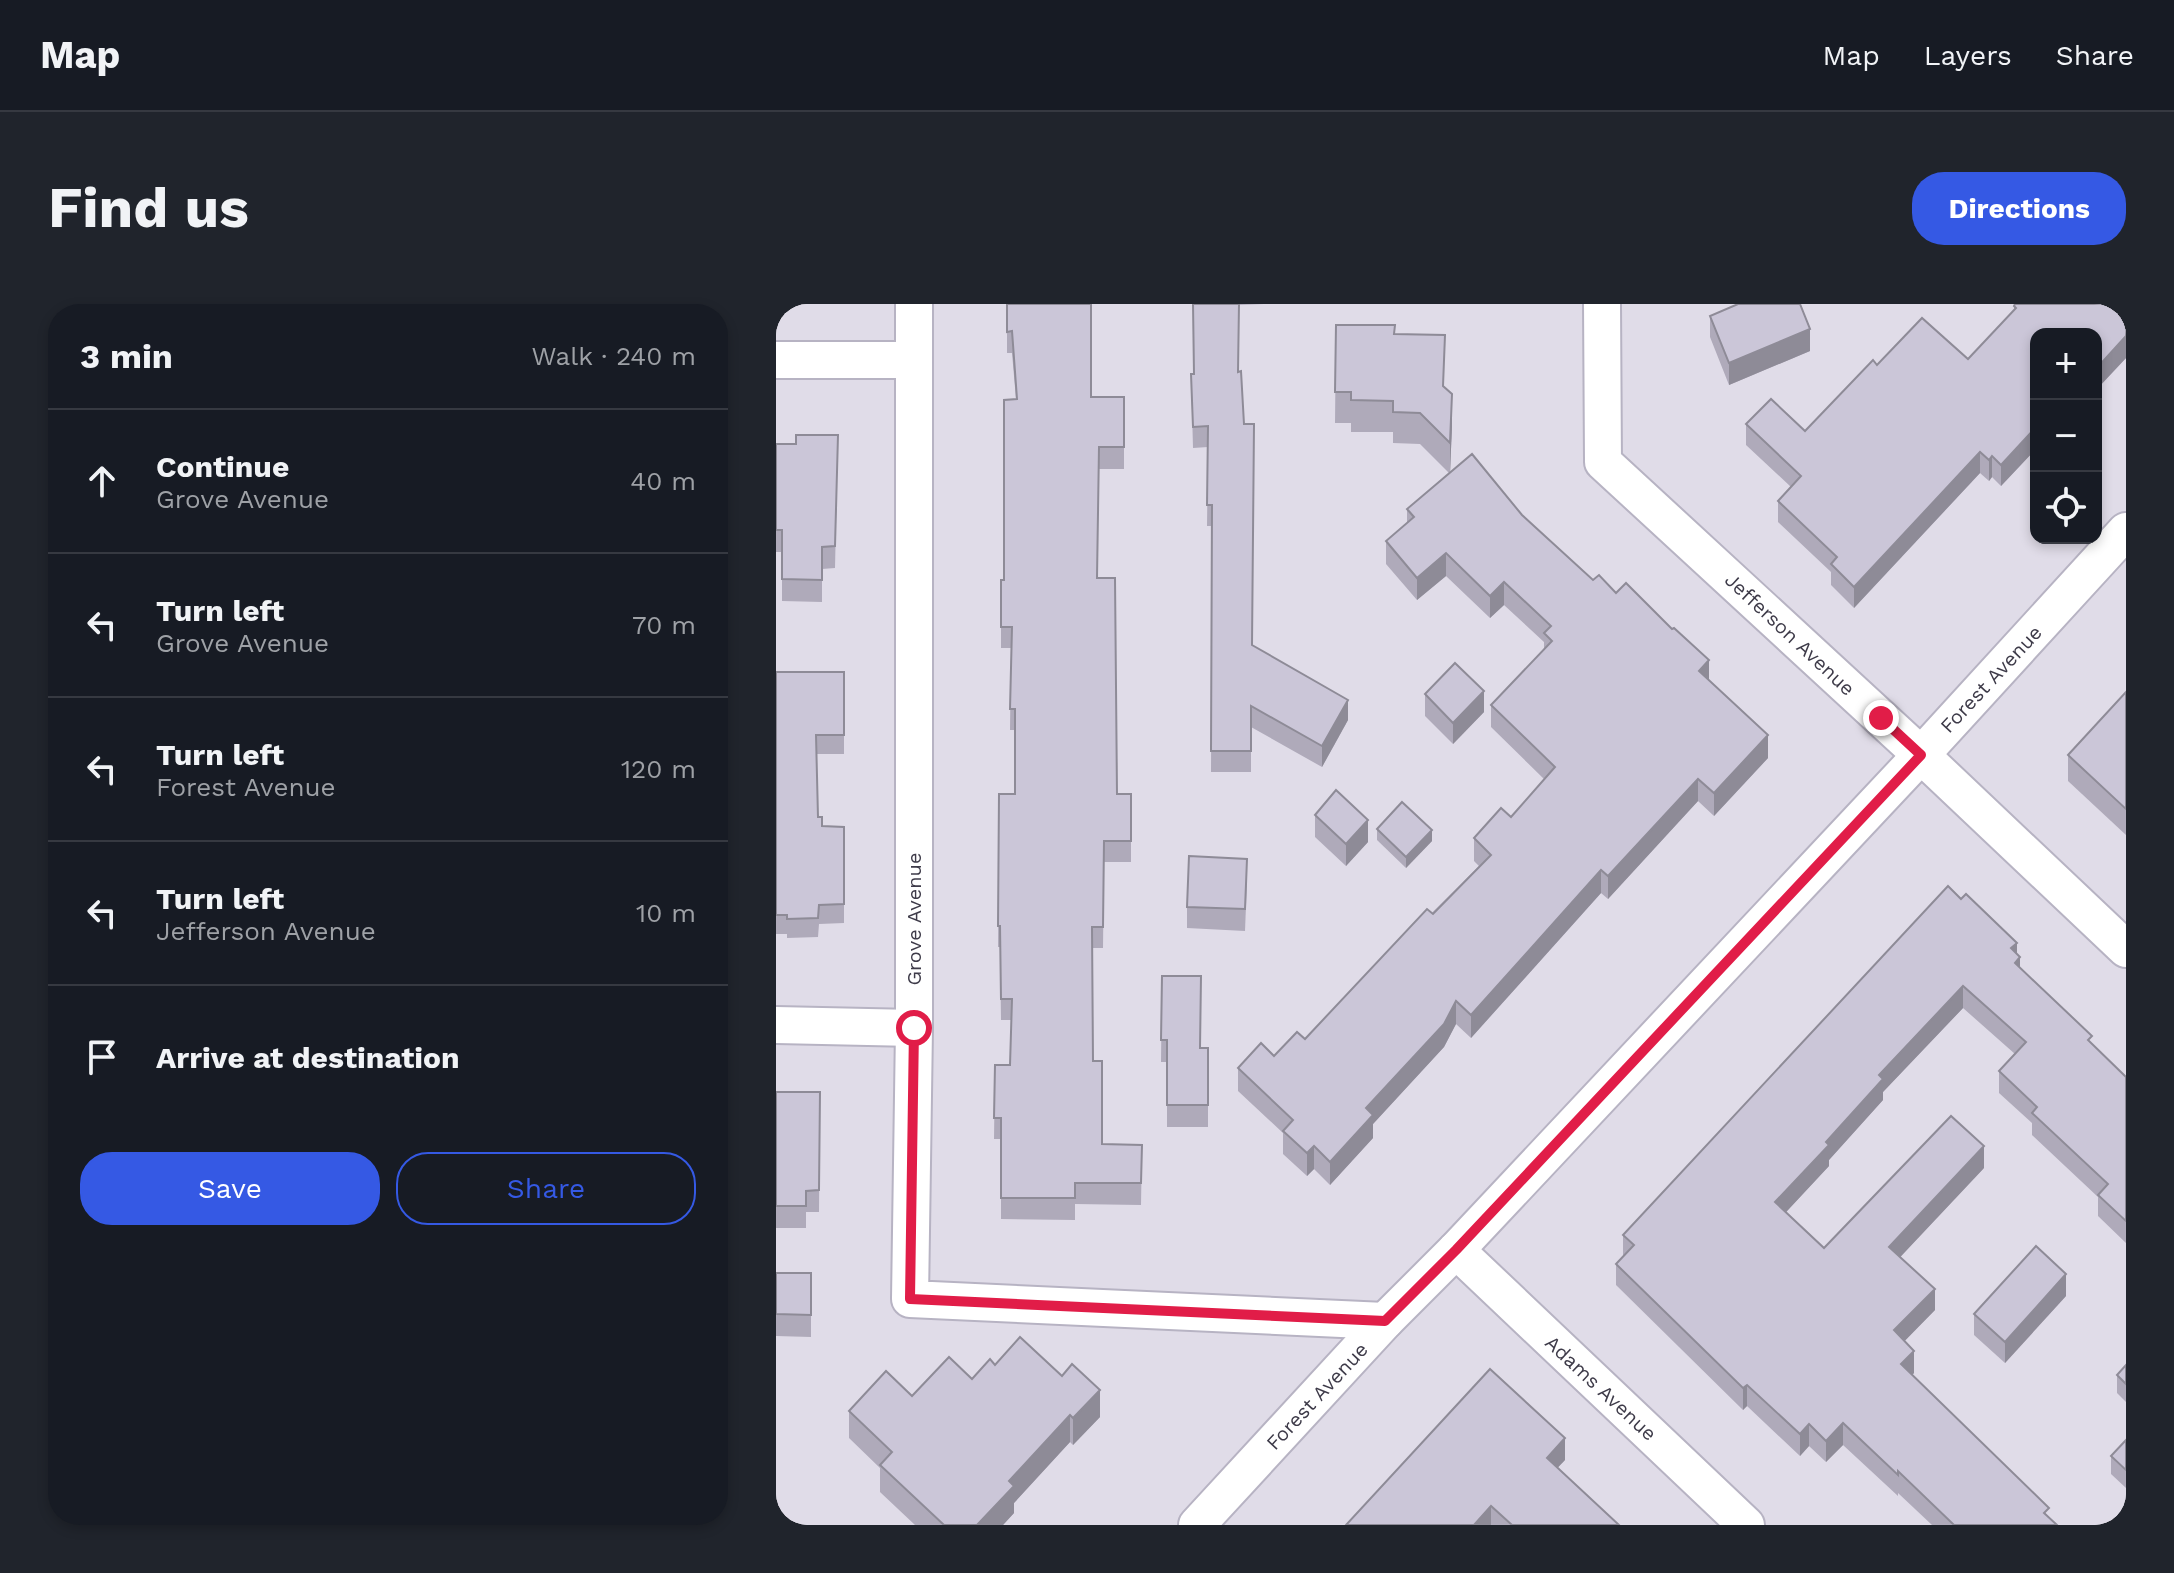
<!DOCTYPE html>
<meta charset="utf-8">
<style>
body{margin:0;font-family:"Work Sans",sans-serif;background:#20242c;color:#f1f3f6}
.controls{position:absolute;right:24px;top:24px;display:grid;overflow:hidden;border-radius:16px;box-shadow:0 4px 12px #0003}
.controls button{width:72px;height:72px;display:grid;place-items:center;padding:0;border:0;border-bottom:2px solid #363941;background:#171b24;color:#f1f3f6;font:40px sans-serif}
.stop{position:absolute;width:24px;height:24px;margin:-18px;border:6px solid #e11d48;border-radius:50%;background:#fff}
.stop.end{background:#e11d48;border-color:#fff;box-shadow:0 2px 8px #0008}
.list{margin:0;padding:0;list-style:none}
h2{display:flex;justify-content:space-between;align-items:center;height:104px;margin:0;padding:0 32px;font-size:34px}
h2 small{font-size:26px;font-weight:400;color:#9ea1a6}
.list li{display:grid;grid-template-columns:52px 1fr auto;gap:24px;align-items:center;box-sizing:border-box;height:144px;padding:0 32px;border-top:2px solid #363941}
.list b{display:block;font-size:30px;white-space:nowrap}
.list p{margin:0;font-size:26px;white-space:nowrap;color:#9ea1a6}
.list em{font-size:26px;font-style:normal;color:#9ea1a6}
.actions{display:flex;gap:16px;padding:24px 32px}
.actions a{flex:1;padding:18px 0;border:2px solid #3559e4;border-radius:32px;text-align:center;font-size:28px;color:#3559e4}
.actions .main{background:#3559e4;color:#fff}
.icon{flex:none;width:44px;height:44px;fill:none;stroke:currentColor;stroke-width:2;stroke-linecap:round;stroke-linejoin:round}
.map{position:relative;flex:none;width:1350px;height:1221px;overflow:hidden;border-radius:32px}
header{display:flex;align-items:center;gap:48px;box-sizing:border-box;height:112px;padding:0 40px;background:#171b24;border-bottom:2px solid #363941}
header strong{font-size:38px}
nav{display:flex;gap:44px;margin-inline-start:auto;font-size:28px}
.intro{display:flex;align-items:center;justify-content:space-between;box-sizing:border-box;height:192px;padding:0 48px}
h1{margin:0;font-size:56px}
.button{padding:20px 36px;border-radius:32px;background:#3559e4;color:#fff;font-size:28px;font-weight:700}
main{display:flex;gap:48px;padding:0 48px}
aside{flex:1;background:#171b24;border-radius:32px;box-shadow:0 4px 12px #0003}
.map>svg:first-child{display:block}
.residential{fill:#e0dce8;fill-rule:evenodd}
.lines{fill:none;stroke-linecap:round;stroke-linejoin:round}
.minor-casing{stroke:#b7b3c3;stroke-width:40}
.minor{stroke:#fff;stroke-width:36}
.wall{fill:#afaaba}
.shaded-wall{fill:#8e8b97}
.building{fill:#cbc6d8;stroke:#8e8b97;stroke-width:2}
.route{stroke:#e11d48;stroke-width:10}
.labels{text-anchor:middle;stroke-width:8;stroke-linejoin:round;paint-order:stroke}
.street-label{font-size:20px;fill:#3e3b49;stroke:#fff}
</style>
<header>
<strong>Map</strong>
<nav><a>Map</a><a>Layers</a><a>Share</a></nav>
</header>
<div class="intro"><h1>Find us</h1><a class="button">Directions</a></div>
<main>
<aside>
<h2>3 min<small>Walk · 240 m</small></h2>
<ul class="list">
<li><svg class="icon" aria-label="ahead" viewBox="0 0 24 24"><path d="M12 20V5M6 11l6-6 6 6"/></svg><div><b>Continue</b><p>Grove Avenue</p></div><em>40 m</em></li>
<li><svg class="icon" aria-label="left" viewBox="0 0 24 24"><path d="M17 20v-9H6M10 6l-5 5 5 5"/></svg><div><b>Turn left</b><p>Grove Avenue</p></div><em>70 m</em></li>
<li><svg class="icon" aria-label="left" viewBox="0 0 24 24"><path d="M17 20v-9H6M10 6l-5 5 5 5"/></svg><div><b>Turn left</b><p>Forest Avenue</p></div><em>120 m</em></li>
<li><svg class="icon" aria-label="left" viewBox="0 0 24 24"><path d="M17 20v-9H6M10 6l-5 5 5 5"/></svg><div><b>Turn left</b><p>Jefferson Avenue</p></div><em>10 m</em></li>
<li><svg class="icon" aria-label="arrive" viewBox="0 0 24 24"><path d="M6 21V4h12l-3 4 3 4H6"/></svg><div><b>Arrive at destination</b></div></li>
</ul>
<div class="actions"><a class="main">Save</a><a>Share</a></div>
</aside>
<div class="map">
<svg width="1350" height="1221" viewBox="0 0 1350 1221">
<rect width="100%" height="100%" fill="#f0edf5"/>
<path class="residential" d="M0,0H1350V1221H0ZM1260,30H1320V234H1260Z"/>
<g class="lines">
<g class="minor-casing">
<g id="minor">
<polyline points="138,0 138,724 134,995 609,1017"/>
<polyline points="826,0 827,158 1145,451 1350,645"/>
<polyline points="0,56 137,56"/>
<polyline points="0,721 138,724"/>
<polyline points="680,946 970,1221"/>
<polyline points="421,1221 609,1017 680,946 1145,451 1350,227"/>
</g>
</g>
<use href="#minor" class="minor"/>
</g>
<g class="wall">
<polygon points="231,0 315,93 348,93 348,165 323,165 321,274 341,490 355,490 355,558 328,558 327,644 316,644 317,757 326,840 366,841 365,901 299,900 299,916 225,915 225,835 218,835 219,761 234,761 236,716 225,716 224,643 222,643 223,490 239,490 239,426 234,426 235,344 225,344 225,276 228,276 240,95 236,49 231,49"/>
<polygon points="417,0 488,0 463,1 462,68 476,341 572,416 546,463 475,423 475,468 435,468 436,222 431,222 432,143 417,144 415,70 418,70"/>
<polygon points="959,0 1024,0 1034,47 953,81 934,33 934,12 960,1"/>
<polygon points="1239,0 1350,0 1350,54 1320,86 1320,30 1260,30 1260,145 1225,182 1216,173 1213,177 1204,169 1078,304 1055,281 1055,268 1002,218 1002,197 1015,183 970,141 970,120 995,95 1029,127 1097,56 1101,61 1146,14 1192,55 1238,7 1238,2"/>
<polygon points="560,21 619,30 676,121 674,168 746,211 817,276 840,289 933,376 992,454 938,512 922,497 832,595 825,589 695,734 680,720 668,743 597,820 597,834 554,881 538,865 531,872 507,850 507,829 462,787 462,764 498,752 529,735 703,562 698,557 698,534 735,513 769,476 715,423 715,401 768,346 768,338 728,301 714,314 670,272 641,296 610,260 610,237 631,219 631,205 673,169 644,140 617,139 617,128 575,128 575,119 559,119"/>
<polygon points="62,131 59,264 46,265 46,298 6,297 6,248 0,248 0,140 20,140"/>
<polygon points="0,368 68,368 68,450 40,450 42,513 46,522 68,523 68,619 43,620 42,633 11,634 11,630 0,630"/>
<polygon points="1350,388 1350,531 1292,477 1292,451"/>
<polygon points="649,390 708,408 677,440 649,412"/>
<polygon points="539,511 592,538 570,562 539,533"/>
<polygon points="601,525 656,537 630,564 601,536"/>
<polygon points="471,576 469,627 411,624 411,603"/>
<polygon points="1172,582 1241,650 1244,664 1316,740 1350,773 1350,939 1322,912 1322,893 1256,831 1256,819 1223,789 1223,767 1239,750 1187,704 1107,788 1107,796 1053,856 1053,862 1010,908 1048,944 1208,864 1124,953 1159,1006 1128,1037 1138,1069 1136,1071 1281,1221 1156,1221 1122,1189 1122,1192 1067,1141 1050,1158 1033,1142 1024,1152 971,1102 967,1106 840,981 840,960 847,952 847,931"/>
<polygon points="386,672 424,744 432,744 432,823 391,823 391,758 385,758"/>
<polygon points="0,788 44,788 43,908 30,908 30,924 0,924"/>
<polygon points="0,969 35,969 35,1033 0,1032"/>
<polygon points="1290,992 1229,1059 1198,1031 1198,1010"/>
<polygon points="219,1061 324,1113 297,1141 294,1138 238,1199 238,1209 227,1221 139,1221 104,1188 104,1164 73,1134 73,1107 136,1092 196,1075"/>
<polygon points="1350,1061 1350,1098 1341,1089 1341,1071"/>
<polygon points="1350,1136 1350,1184 1335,1170 1335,1152"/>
<polygon points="789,1156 781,1164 843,1221 570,1221"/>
</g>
<g class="shaded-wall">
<polygon points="1034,25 1034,47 953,81 953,59"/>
<polygon points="1350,32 1350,54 1320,86 1320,65"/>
<polygon points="676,90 676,121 674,170 674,139"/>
<polygon points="1260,123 1260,145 1225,182 1225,161"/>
<polygon points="1204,148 1204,169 1078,304 1078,283"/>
<polygon points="1216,152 1216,173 1213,177 1213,156"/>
<polygon points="670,249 670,272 641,296 641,274"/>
<polygon points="728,278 728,301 714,314 714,292"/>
<polygon points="933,356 933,379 923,367"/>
<polygon points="708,387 708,408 677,440 677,419"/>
<polygon points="572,396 572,416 546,463 546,442"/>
<polygon points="992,431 992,454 938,512 938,489"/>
<polygon points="922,475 922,497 832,595 832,572"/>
<polygon points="592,516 592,538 570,562 570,540"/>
<polygon points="656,526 656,537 630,564 630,553"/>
<polygon points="825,566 825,589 695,734 695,711"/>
<polygon points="1241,639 1241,656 1244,653 1244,674 1235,644"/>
<polygon points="1187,682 1187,704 1107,788 1107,796 1053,856 1053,862 999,920 999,898 1103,771"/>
<polygon points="680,697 680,720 668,743 597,820 597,834 554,881 554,858 590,804"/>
<polygon points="538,842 538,865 531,872 531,849"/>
<polygon points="1208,842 1208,864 1113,965 1113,943"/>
<polygon points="1290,970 1290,992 1229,1059 1229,1038"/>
<polygon points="1159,985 1159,1006 1118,1048 1118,1026"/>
<polygon points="1138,1047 1138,1069 1125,1082 1125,1060"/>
<polygon points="971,1081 971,1102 967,1106 967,1084"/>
<polygon points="324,1086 324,1113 297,1141 297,1114"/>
<polygon points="294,1111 294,1138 238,1199 238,1209 227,1221 201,1221 233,1177"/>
<polygon points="1067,1119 1067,1141 1050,1158 1050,1137"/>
<polygon points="1033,1120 1033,1142 1024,1152 1024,1130"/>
<polygon points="789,1134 789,1156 771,1175 771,1154"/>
<polygon points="715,1202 715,1221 698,1221"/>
</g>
<g class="building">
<polygon points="231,0 315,0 315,93 348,93 348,143 323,143 321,274 339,274 341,490 355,490 355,537 328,537 327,623 316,623 317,757 326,757 326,840 366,841 365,879 299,879 299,894 225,894 225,814 218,814 219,761 234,761 236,695 225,695 224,622 222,622 223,490 239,490 239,405 234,405 236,323 225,323 225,276 228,276 228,96 241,95 236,27 231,28"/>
<polygon points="417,0 463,0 462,68 465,67 468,120 478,120 476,341 572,396 546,442 475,402 475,447 435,447 436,201 431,201 432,122 417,123 415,70 418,70"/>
<polygon points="962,0 1024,0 1034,25 953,59 934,12"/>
<polygon points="1239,0 1350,0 1350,32 1320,65 1320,30 1260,30 1260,123 1225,161 1216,152 1213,156 1204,148 1078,283 1055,260 1061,253 1002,197 1025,172 970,120 995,95 1029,127 1097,56 1101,61 1146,14 1192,55 1240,4 1238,2"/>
<polygon points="560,21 619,21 618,30 669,31 667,82 676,90 674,139 644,109 617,108 617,97 575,96 575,88 559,88"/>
<polygon points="20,131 62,131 59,242 46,243 46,276 6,275 6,226 0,226 0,140 20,140"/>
<polygon points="696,150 746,211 817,276 823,271 840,289 850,279 896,325 898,324 933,356 923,367 992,431 938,489 922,475 832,572 825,566 695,711 680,697 668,720 590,804 597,811 554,858 538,842 531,849 507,827 517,816 462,764 485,739 498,752 521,728 529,735 651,605 657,610 715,551 698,534 725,504 735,513 779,463 715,401 776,337 768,329 775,322 728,278 714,292 670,249 641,274 610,237 638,213 631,205"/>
<polygon points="679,359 708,387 677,419 649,390"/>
<polygon points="0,368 68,368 68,431 40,431 42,513 46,513 46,522 68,523 68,600 43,601 42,614 11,615 11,611 0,611"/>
<polygon points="1350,388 1350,505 1292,451"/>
<polygon points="560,486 592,516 570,540 539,511"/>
<polygon points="626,498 656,526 630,553 601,525"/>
<polygon points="413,552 471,555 469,605 411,603"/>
<polygon points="1172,582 1185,595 1190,590 1241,639 1235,644 1244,653 1239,659 1316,732 1312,736 1350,773 1350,917 1322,891 1332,880 1256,809 1261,803 1223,767 1250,738 1187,682 1103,771 1107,775 1050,838 1053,841 999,898 1048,944 1175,812 1208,842 1113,943 1159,985 1118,1026 1138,1047 1125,1060 1273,1204 1268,1209 1281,1221 1178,1221 1122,1167 1122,1171 1067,1119 1050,1137 1033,1120 1024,1130 971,1081 967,1084 840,960 858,941 847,931"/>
<polygon points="386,672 425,672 424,744 432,744 432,801 391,801 391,736 385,736"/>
<polygon points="0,788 44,788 43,886 30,887 30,902 0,902"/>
<polygon points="1260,942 1290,970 1229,1038 1198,1010"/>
<polygon points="0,969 35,969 35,1011 0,1010"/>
<polygon points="244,1033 286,1072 296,1060 324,1086 297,1114 294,1111 233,1177 238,1182 201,1221 168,1221 104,1161 116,1148 73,1107 110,1067 136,1092 173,1053 196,1075 214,1055 219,1061"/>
<polygon points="1350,1061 1350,1080 1341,1071"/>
<polygon points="714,1065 789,1134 771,1154 843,1221 736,1221 715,1202 698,1221 570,1221"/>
<polygon points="1350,1136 1350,1166 1335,1152"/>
</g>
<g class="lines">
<polyline class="route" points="138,724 134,995 609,1017 680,946 1145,451 1105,414"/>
</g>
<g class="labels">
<g class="street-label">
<text transform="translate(1014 330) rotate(43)" y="7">Jefferson Avenue</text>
<text transform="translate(1215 375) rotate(-47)" y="7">Forest Avenue</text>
<text transform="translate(138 615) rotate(-90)" y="7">Grove Avenue</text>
<text transform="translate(825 1084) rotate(43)" y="7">Adams Avenue</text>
<text transform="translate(541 1092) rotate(-47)" y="7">Forest Avenue</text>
</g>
</g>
</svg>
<div class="controls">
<button>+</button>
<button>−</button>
<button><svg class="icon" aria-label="locate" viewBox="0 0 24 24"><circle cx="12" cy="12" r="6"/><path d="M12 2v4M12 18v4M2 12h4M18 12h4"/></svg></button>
</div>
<div class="stop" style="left:138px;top:724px"></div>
<div class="stop end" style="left:1105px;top:414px"></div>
</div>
</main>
